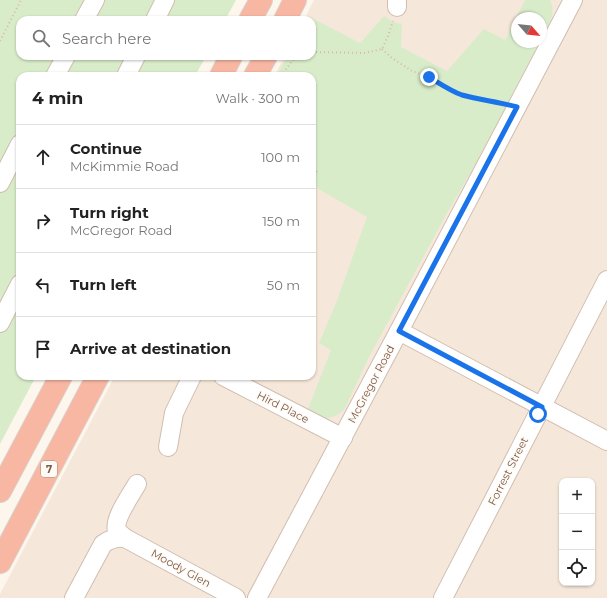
<!DOCTYPE html>
<meta charset="utf-8">
<style>
body{margin:0;font-family:Montserrat,sans-serif;background:#f2f2f2;color:#222}
.controls{position:absolute;right:12px;bottom:12px;display:grid;overflow:hidden;border-radius:8px;box-shadow:0 1px 3px #0004}
.controls button{width:36px;height:36px;display:grid;place-items:center;padding:0;border:0;border-bottom:1px solid #e0e0e0;background:#fff;color:#222;font:20px sans-serif}
.compass{position:absolute;left:511px;top:12px;width:36px;height:36px;border-radius:50%;background:#fff;box-shadow:0 1px 3px #0004;rotate:118deg}
.stop{position:absolute;width:12px;height:12px;margin:-9px;border:3px solid #1a73e8;border-radius:50%;background:#fff}
.stop.end{background:#1a73e8;border-color:#fff;box-shadow:0 1px 4px #0008}
.list{margin:0;padding:0;list-style:none}
h2{display:flex;justify-content:space-between;align-items:center;height:52px;margin:0;padding:0 16px;font-size:17px}
h2 small{font-size:13px;font-weight:400;color:#767676}
.list li{display:grid;grid-template-columns:26px 1fr auto;gap:12px;align-items:center;box-sizing:border-box;height:64px;padding:0 16px;border-top:1px solid #e0e0e0}
.list b{display:block;font-size:15px;white-space:nowrap}
.list p{margin:0;font-size:13px;white-space:nowrap;color:#767676}
.list em{font-size:13px;font-style:normal;color:#767676}
.icon{flex:none;width:22px;height:22px;fill:none;stroke:currentColor;stroke-width:2;stroke-linecap:round;stroke-linejoin:round}
.map{position:relative;flex:none;width:607px;height:598px;overflow:hidden}
.search{position:absolute;background:#fff;box-shadow:0 1px 3px #0004;left:16px;top:16px;width:300px;height:44px;display:flex;align-items:center;gap:10px;box-sizing:border-box;padding:0 14px;border-radius:12px;color:#767676;font-size:15px}
.panel{position:absolute;background:#fff;box-shadow:0 1px 3px #0004;left:16px;top:72px;width:300px;height:308px;border-radius:12px}
.map>svg:first-child{display:block}
.residential{fill:#f5e8da;fill-rule:evenodd}
.green{fill:#d8ecc9}
.lines{fill:none;stroke-linecap:round;stroke-linejoin:round}
.minor-casing{stroke:#d1beb0;stroke-width:20}
.highway-casing{stroke:#dad1cd;stroke-width:24}
.path{stroke:#d9b8a5;stroke-width:2;stroke-dasharray:1 3;stroke-linecap:butt}
.minor{stroke:#fff;stroke-width:18}
.highway{stroke:#f7b7a3;stroke-width:22}
.route{stroke:#1a73e8;stroke-width:5}
.labels{text-anchor:middle;stroke-width:3;stroke-linejoin:round;paint-order:stroke}
.shield{fill:#fffaf3;stroke:#a28b7f;stroke-width:1}
.shield-label{font-size:10px;font-weight:bold;fill:#7a5c4d}
.street-label{font-size:11px;fill:#7a5c4d;stroke:#fffaf3}
</style>
<div class="map">
<svg width="607" height="598" viewBox="0 0 607 598">
<rect width="100%" height="100%" fill="#fdf6ec"/>
<path class="residential" d="M314,0H607V598H0V594L115,376H312V76H274L285,56H312V20H304ZM517,18H541V42H517ZM562,481H592V583H562Z"/>
<g class="green">
<polygon points="0,0 236,0 225,20 20,20 20,56 206,56 195,76 20,76 20,376 36,376 0,444"/>
<path d="M525,0H550C557,14 548,29 541,41V18H517V42H540L476,163L446,215L369,357L344,410L337,415L327,419L308,409L331,350L319,343L336,303L367,217L315,187L312,190V76H276L288,56H312V20H308L310,17L360,43L384,16L393,22L402,24L401,47L447,71L484,29L505,40Z"/>
</g>
<g class="lines">
<g class="minor-casing">
<g id="minor">
<polyline points="397,7 397,0"/>
<polyline points="84,20 95,0"/>
<polyline points="155,20 165,0"/>
<polyline points="55,76 66,56"/>
<polyline points="126,76 136,56"/>
<polyline points="0,183 20,144"/>
<polyline points="0,323 20,284"/>
<polyline points="399,331 607,441"/>
<polyline points="223,376 343,438"/>
<polyline points="168,447 174,413 192,376"/>
<path d="M125,538L117,531C113,519 131,495 137,484"/>
<path d="M74,598L103,544C110,539 116,537 125,538L236,598"/>
<polyline points="257,598 399,331 573,0"/>
<polyline points="443,598 607,280"/>
</g>
</g>
<g class="highway-casing">
<g id="highway">
<polyline points="250,20 261,0"/>
<polyline points="285,20 295,0"/>
<polyline points="221,76 231,56"/>
<polyline points="255,76 266,56"/>
<polyline points="0,491 61,376"/>
<polyline points="0,562 98,376"/>
</g>
</g>
<g class="path">
<polyline points="0,41 21,0"/>
<polyline points="382,49 392,58 412,71 429,77 460,94 483,100 503,103"/>
<polyline points="312,52 365,53 382,49 388,36 393,21"/>
<polyline points="281,76 293,60 301,56"/>
<polyline points="312,165 317,171 312,180"/>
</g>
<use href="#minor" class="minor"/>
<use href="#highway" class="highway"/>
</g>
<g class="lines">
<path class="route" d="M429,77C439,83 451,91 462,95C480,100 499,102 517,107L399,331L542,407L538,414"/>
</g>
<g class="labels">
<rect class="shield" x="41" y="461" width="16" height="16" rx="3"/>
<g class="shield-label">
<text x="49" y="473">7</text>
</g>
<g class="street-label">
<text transform="translate(371 384) rotate(-62)" y="4">McGregor Road</text>
<text transform="translate(283 407) rotate(27)" y="4">Hird Place</text>
<text transform="translate(508 471) rotate(-63)" y="4">Forrest Street</text>
<text transform="translate(181 568) rotate(29)" y="4">Moody Glen</text>
</g>
</g>
</svg>
<div class="controls">
<button>+</button>
<button>−</button>
<button><svg class="icon" aria-label="locate" viewBox="0 0 24 24"><circle cx="12" cy="12" r="6"/><path d="M12 2v4M12 18v4M2 12h4M18 12h4"/></svg></button>
</div>
<svg class="compass" viewBox="-18 -18 36 36"><path d="M0-13l5 13h-10z" fill="#e53935"/><path d="M0 13l5-13h-10z" fill="#767676"/></svg>
<div class="stop" style="left:538px;top:414px"></div>
<div class="stop end" style="left:429px;top:77px"></div>
<div class="search"><svg class="icon" aria-label="search" viewBox="0 0 24 24"><circle cx="10" cy="10" r="6"/><path d="M15 15l6 6"/></svg>Search here</div>
<section class="panel">
<h2>4 min<small>Walk · 300 m</small></h2>
<ul class="list">
<li><svg class="icon" aria-label="ahead" viewBox="0 0 24 24"><path d="M12 20V5M6 11l6-6 6 6"/></svg><div><b>Continue</b><p>McKimmie Road</p></div><em>100 m</em></li>
<li><svg class="icon" aria-label="right" viewBox="0 0 24 24"><path d="M7 20v-9h11M14 6l5 5-5 5"/></svg><div><b>Turn right</b><p>McGregor Road</p></div><em>150 m</em></li>
<li><svg class="icon" aria-label="left" viewBox="0 0 24 24"><path d="M17 20v-9H6M10 6l-5 5 5 5"/></svg><div><b>Turn left</b></div><em>50 m</em></li>
<li><svg class="icon" aria-label="arrive" viewBox="0 0 24 24"><path d="M6 21V4h12l-3 4 3 4H6"/></svg><div><b>Arrive at destination</b></div></li>
</ul>
</section>
</div>
